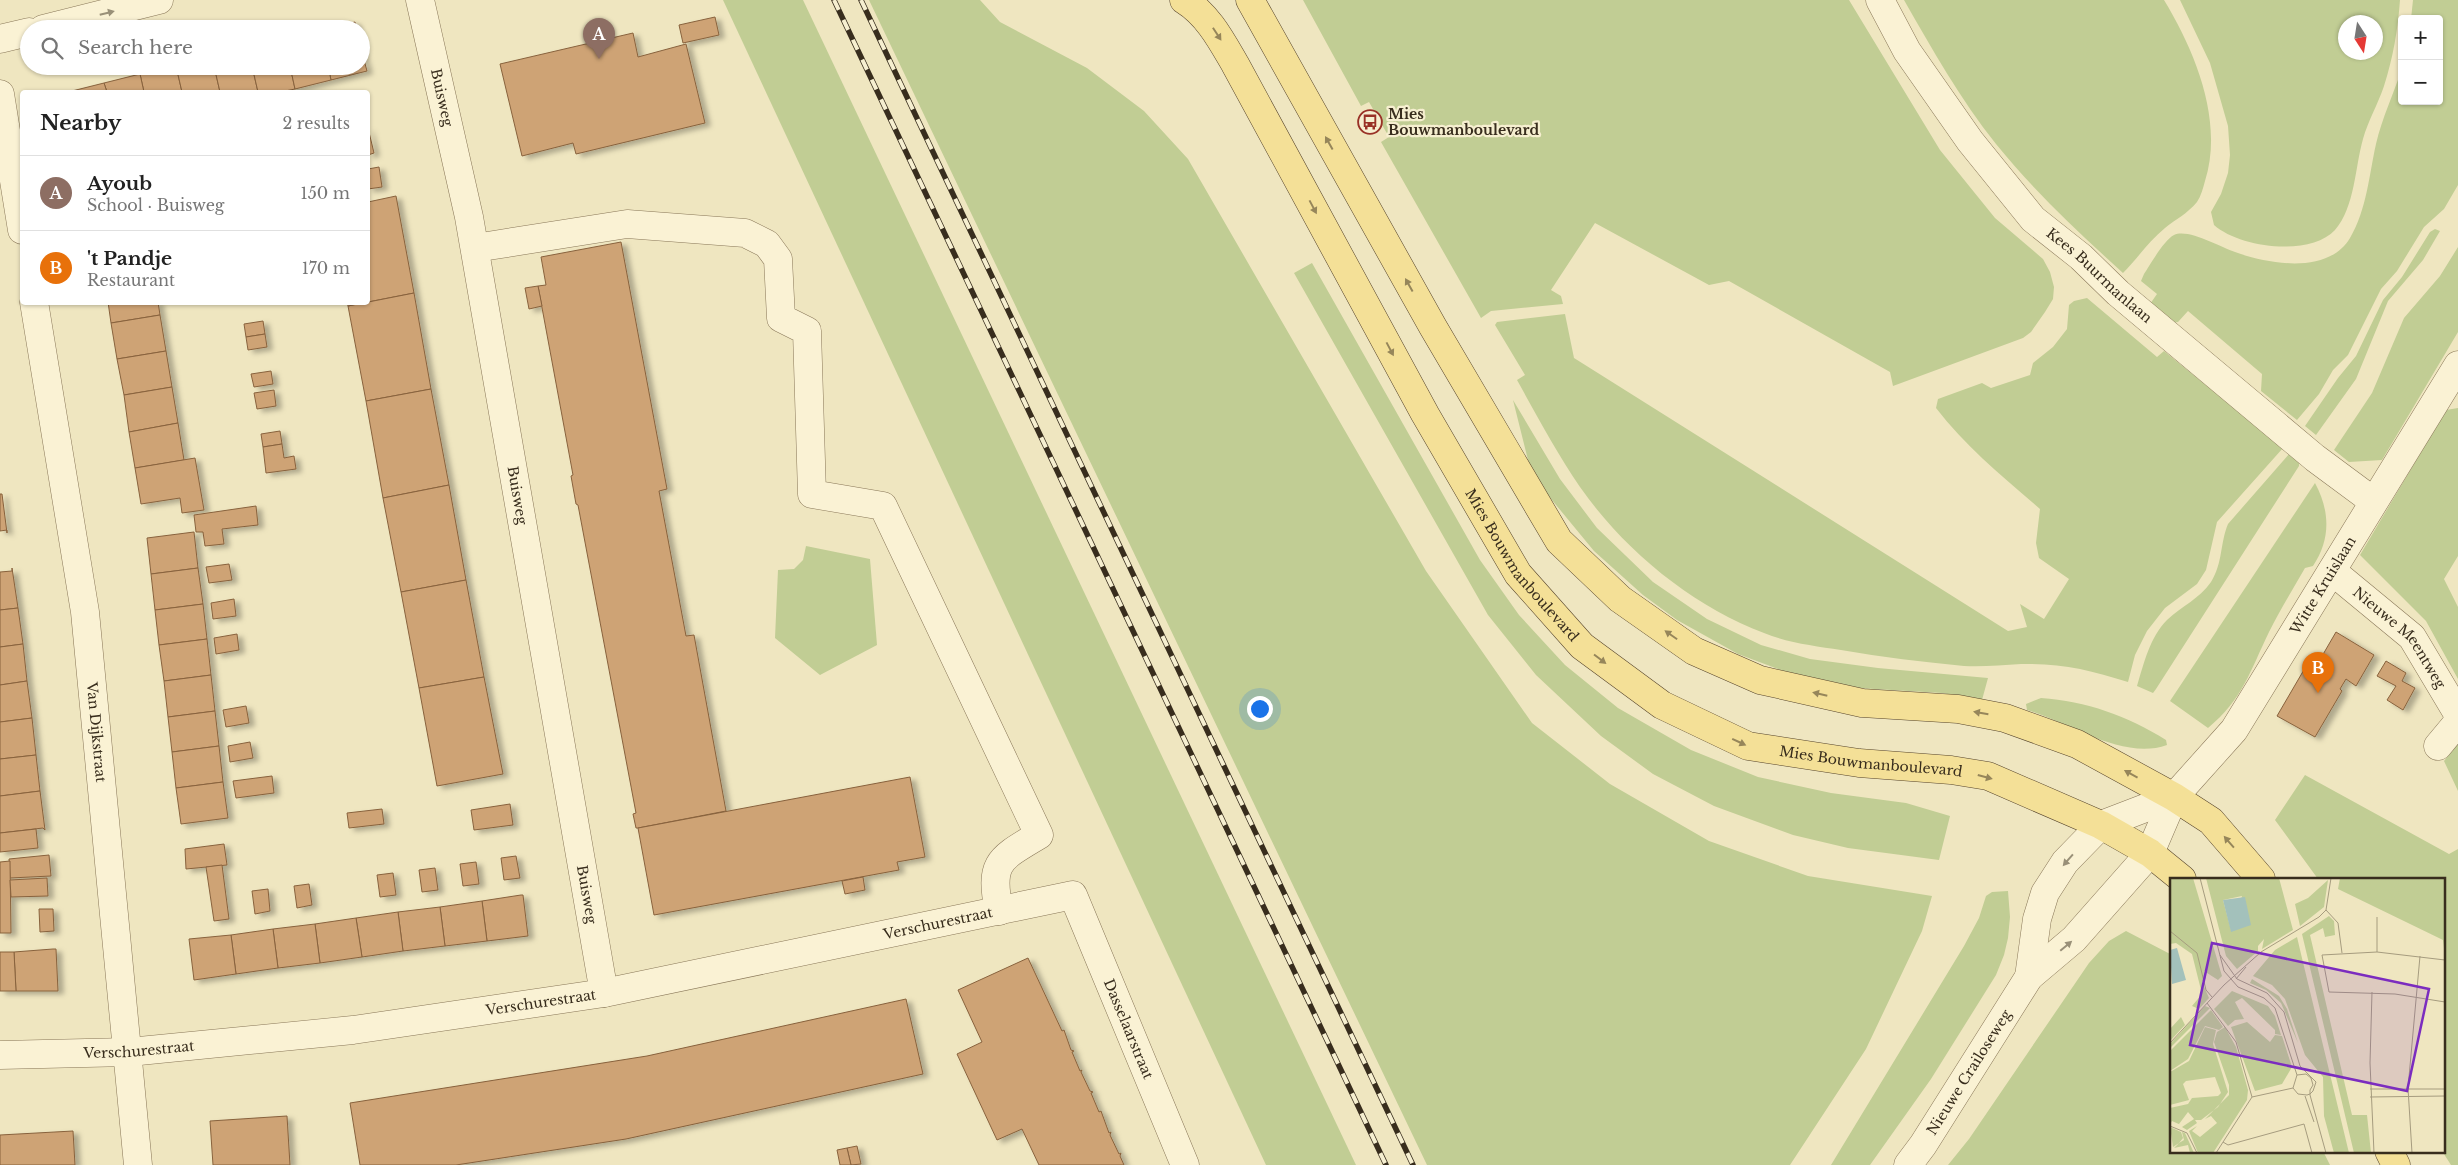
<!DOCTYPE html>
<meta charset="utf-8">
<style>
body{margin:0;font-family:"Libre Baskerville",serif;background:#f6f6f6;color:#222}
.controls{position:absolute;right:15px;top:15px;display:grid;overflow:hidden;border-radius:5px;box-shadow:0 1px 4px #0004}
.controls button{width:45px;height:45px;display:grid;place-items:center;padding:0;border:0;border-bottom:1px solid #e0e0e0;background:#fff;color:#222;font:25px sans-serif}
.compass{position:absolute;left:2338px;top:15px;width:45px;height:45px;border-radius:50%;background:#fff;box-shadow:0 1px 4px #0004;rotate:168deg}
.you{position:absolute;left:1259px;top:708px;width:18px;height:18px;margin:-12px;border:4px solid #fff;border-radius:50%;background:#1a73e8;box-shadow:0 0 0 8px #1a73e833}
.badge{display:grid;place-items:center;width:32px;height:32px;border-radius:50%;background:#d93025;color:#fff;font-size:16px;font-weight:700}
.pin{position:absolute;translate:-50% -41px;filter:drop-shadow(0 1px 2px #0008)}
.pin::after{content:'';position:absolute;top:26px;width:18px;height:15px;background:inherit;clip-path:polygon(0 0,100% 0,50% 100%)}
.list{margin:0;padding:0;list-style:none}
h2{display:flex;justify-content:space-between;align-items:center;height:65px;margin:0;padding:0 20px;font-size:21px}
h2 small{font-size:16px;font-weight:400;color:#767676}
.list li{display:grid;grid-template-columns:32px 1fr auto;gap:15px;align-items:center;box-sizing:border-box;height:75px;padding:0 20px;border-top:1px solid #e0e0e0}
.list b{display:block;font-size:19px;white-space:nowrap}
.list p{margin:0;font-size:16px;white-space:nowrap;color:#767676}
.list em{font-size:16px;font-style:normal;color:#767676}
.icon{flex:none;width:28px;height:28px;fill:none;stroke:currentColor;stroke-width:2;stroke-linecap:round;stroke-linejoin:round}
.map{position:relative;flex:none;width:2458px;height:1165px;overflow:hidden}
.search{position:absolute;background:#fff;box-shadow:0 1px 4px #0004;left:20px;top:20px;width:350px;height:55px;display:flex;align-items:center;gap:12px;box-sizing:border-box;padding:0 18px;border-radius:28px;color:#767676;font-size:19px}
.panel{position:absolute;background:#fff;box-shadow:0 1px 4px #0004;left:20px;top:90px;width:350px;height:215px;border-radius:5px}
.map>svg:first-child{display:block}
.green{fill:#c1cd94;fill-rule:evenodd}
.building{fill:#cea375;stroke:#88623d;filter:url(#shadow)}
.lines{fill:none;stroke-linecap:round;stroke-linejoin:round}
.minor-casing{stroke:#897758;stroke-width:29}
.major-casing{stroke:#56442c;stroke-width:29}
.minor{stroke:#faf2d4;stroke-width:28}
.major{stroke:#f4e097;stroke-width:28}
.rail-casing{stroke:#382d1d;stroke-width:5.5}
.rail{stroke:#f6efd0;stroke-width:4;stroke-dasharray:11;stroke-linecap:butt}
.oneway{fill:#999078}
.oneway2{fill:#96865a}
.labels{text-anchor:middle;stroke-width:4.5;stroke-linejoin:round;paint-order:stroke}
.street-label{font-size:14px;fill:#382d1d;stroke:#f6efd0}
.poi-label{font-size:14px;font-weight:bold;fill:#382d1d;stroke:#f6efd0;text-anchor:start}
.inset-road{fill:none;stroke:#a69c7f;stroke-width:1}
.view{fill:#7b2cbf;fill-opacity:0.15;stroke:#7b2cbf;stroke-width:2.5}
.inset-edge{fill:none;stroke:#382d1d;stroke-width:2.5}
</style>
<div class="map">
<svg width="2458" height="1165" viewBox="0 0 2458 1165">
<defs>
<filter id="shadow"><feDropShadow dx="5.5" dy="3" stdDeviation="2.5" flood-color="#0004"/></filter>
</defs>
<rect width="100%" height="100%" fill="#efe6c0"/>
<g class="green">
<polygon points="723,0 803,0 1356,1165 1266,1165"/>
<polygon points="869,0 980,0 1000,22 1087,68 1144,111 1188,159 1426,571 1532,723 1610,784 1709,841 1808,876 1932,896 1922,931 1866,1049 1790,1165 1427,1165"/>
<polygon points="1303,0 1849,0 1940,150 1995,218 2043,259 2050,272 2054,287 2053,299 2045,312 2031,332 2023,338 1893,386 1890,372 1729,281 1709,285 1595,223 1551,290 1561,296 1563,304 1491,311 1481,318 1381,142 1389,137 1369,102 1361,106"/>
<path d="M1904,0H2164C2195,51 2224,121 2205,181C2203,188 2201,196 2197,202C2187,214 2176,219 2165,228C2149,241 2137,259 2123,273C2078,232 2034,191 1996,144C1960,99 1932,49 1904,0Z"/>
<path d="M2180,0H2400C2398,29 2393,58 2384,86C2378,104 2368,121 2363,139C2355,167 2355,207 2335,230C2310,257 2240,248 2214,225L2211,212L2221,194L2228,173L2230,155L2228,126L2210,63ZM2346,22H2376V52H2346Z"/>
<path d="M2413,0H2458V185L2444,209L2424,227L2397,271L2381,289L2348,355L2333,370L2319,394L2297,420L2261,391L2262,374L2188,311L2178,322L2171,323L2150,304L2157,294L2141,281L2144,274C2150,265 2164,240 2174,235C2188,228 2220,247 2235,252C2268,264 2328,275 2350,238C2367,209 2369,175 2376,144C2382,118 2394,93 2402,68V101H2439V19H2411Z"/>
<polygon points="2435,229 2440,231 2423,260 2388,301 2356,379 2316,435 2305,426 2338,378 2356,356 2383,300 2402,277 2430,232"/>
<polygon points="2458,247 2458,332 2382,460 2349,462 2334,450 2372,393 2404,318 2440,276"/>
<polygon points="1312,263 1480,560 1519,615 1565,665 1618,708 1691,750 1758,777 1831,793 1906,803 1950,816 1939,860 1848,848 1793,835 1714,806 1653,774 1601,736 1536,675 1488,615 1294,273"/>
<path d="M2087,298L2157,357L2164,351L2283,448L2217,522L2206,570L2197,584L2165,608L2147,631L2135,655L2128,682C2090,670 2061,663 2021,664C2002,665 1983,667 1964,666C1923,662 1882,657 1841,650C1815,646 1788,643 1764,633C1692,606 1624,550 1580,487C1557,453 1537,416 1517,380L1525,375L1495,325L1497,322L1565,314L1574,358L2008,631L2027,627L2020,604L2044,619L2069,579L2039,558L2036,543L2040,509C2003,477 1966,447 1936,408L1938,399L1982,383L1991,388L2030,375L2033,363L2053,347L2067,329L2069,305L2074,301Z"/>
<polygon points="1513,400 1560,479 1597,528 1653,582 1707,619 1761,645 1810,659 1878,668 1988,678 1982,700 1942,693 1858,688 1791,674 1738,654 1677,620 1643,595 1594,551 1547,494 1529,464"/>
<polygon points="2458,408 2458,556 2444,579 2458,607 2458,679 2426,621 2360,555 2446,410"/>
<path d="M2289,454L2299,462V466L2156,689L2153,693L2137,686C2144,663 2150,637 2167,620C2182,606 2199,599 2211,582C2223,563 2220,543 2228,524Z"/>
<path d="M2315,483C2330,511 2331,539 2313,566L2305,568C2293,589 2280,610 2269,632C2250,671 2243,699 2208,728L2170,701Z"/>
<polygon points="806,546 870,559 877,645 820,675 775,638 778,570 794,569 803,560"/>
<path d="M2041,698C2086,701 2128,716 2166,740L2167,745C2123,761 2068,722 2027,710L2026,704Z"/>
<polygon points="2458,743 2458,791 2444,761"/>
<polygon points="2305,775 2449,854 2458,849 2458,1165 2451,1165 2442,1151 2444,1151 2444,879 2318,879 2275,820"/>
<polygon points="2008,891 2010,917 2008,938 2004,955 1996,975 1931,1079 1870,1165 1831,1165 1964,946 1979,918 1986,896 1992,892"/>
<polygon points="2126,931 2172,955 2172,1151 2323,1151 2330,1165 1948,1165 1969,1139 2089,963 2109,941"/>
</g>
<g class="building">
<polygon points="715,17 719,35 683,43 679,25"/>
<polygon points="355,22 356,29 327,29"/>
<polygon points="633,33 638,57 686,44 705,123 576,154 573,143 522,156 500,64"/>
<polygon points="361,49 367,71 331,80 328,66 361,66"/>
<polygon points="176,66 182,92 144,92 140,74"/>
<polygon points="176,66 214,66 220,92 182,92"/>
<polygon points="214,66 252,66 258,92 220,92"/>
<polygon points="252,66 290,66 295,89 280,92 258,92"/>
<polygon points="290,66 328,66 331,80 295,89"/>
<polygon points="140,74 144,92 107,92 104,83"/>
<polygon points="104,83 107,92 68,92"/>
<polygon points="368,128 374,153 368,155"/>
<polygon points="379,167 382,187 368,189 368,169"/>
<polygon points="396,196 414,293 368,302 368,202"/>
<polygon points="621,242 667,489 659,491 686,636 694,635 726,811 638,828 636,828 633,814 636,813 578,505 576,504 571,476 573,475 538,286 546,285 541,257"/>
<polygon points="538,286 542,306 529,309 525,288"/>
<polygon points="414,293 431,389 366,401 348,306"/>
<polygon points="108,302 158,302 160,315 111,323"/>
<polygon points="347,302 365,302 348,306"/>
<polygon points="160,315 166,351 117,359 111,323"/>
<polygon points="263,321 265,334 246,337 244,324"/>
<polygon points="265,334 267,347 248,350 246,337"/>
<polygon points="166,351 172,387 124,395 117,359"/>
<polygon points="271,371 273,384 254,387 251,374"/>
<polygon points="172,387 178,423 129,432 124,395"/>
<polygon points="431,389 449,485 383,498 366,401"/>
<polygon points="274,390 276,406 257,409 254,393"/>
<polygon points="178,423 184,460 135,468 129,432"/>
<polygon points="280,431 282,444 263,447 261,434"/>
<polygon points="282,444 284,458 294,456 296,469 266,473 263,447"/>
<polygon points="195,458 204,510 182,513 180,498 141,504 135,468"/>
<polygon points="449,485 466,580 401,592 383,498"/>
<polygon points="0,494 2,494 7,533 7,530 0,531"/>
<polygon points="256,506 258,525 222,529 224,544 205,546 203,532 196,532 194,515"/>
<polygon points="194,532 198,568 151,574 147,538"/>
<polygon points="229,564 232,580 209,583 206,567"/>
<polygon points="12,568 18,608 0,610 0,572 12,571"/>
<polygon points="198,568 203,604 155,610 151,574"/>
<polygon points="466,580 484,677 419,688 401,592"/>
<polygon points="234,599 236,616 213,619 211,603"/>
<polygon points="203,604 207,639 159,645 155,610"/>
<polygon points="18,608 23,644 0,647 0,610"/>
<polygon points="2336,632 2374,655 2356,686 2346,679 2340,689 2342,691 2315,737 2277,716 2305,668 2315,674 2321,664 2318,663"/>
<polygon points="237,634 239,650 216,654 214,638"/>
<polygon points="207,639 211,675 164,681 159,645"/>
<polygon points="23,644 27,681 0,685 0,647"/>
<polygon points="2386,661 2406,673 2402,681 2415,688 2403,710 2387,700 2396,686 2377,676"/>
<polygon points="211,675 215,711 168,717 164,681"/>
<polygon points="484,677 503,774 437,786 419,688"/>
<polygon points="27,681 32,718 0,722 0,685"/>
<polygon points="246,706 249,723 226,727 223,710"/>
<polygon points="215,711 219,746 172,752 168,717"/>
<polygon points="32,718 36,755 0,759 0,722"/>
<polygon points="250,742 253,758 230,762 228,746"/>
<polygon points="219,746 223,782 176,788 172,752"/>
<polygon points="36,755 40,791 0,796 0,759"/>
<polygon points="272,776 274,793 236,798 233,781"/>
<polygon points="910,777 925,857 897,862 899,870 654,915 638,828"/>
<polygon points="223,782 228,818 181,824 176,788"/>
<polygon points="40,791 45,830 43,828 0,833 0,796"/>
<polygon points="510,804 513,825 474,830 471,810"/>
<polygon points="382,809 384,824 349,828 347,813"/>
<polygon points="36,829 38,848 0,852 0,833"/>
<polygon points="224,844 227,865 186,869 185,849"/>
<polygon points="49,855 51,876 10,878 9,859"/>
<polygon points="516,856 520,878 504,880 501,858"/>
<polygon points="10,861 11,933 0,933 0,862"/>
<polygon points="476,862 479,884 463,886 460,864"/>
<polygon points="222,865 229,919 214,921 206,867"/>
<polygon points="435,868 438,890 422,892 419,870"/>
<polygon points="393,873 396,895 380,897 377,875"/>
<polygon points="863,877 865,890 845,894 842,881"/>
<polygon points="47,878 48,896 11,897 10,880"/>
<polygon points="309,884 312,905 297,908 294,886"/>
<polygon points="268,889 270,911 255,914 252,891"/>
<polygon points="521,895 523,895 528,936 487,941 482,901"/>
<polygon points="482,901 487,941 445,946 440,907"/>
<polygon points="440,907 445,946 403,951 398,912"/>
<polygon points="39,909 53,909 54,931 40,932"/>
<polygon points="398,912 403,951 362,957 356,918"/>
<polygon points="356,918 362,957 320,963 315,924"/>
<polygon points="315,924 320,963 278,968 273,929"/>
<polygon points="273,929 278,968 236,974 231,935"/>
<polygon points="231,935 236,974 194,980 189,939"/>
<polygon points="53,949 56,949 58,991 16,991 14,952"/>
<polygon points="0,952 14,952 16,991 0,991"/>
<polygon points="1028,958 1062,1031 1064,1030 1071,1050 1074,1051 1072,1052 1080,1071 1082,1070 1081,1072 1090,1091 1093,1092 1091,1093 1099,1112 1101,1111 1109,1133 1111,1132 1110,1135 1119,1154 1121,1153 1120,1156 1124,1165 1039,1165 1022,1129 997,1140 957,1054 982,1042 958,990"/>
<polygon points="906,999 923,1074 626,1139 456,1165 360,1165 350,1103 647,1056"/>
<polygon points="287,1116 290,1165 213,1165 210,1121"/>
<polygon points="73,1131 75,1165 0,1165 0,1135"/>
<polygon points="857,1146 861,1164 851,1165 847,1148"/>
<polygon points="847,1148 851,1165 840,1165 837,1150"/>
</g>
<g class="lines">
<g class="minor-casing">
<g id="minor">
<path id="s1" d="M420,0L469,217L604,993"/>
<path id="s2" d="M1880,0L1907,51L1970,141L2033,219L2081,257L2118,293L2315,458L2373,501"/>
<polyline points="43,29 159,0"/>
<polyline points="0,39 29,32"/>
<polyline points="0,94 22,230"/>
<path d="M475,248L627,224L745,233L767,244L778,259L781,318L807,331L812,494L883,506L1039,835C999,859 989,862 999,911"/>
<path id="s3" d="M34,302L85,612L138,1165"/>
<path id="s4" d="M2332,571L2412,637L2458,714"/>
<polyline points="2438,746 2458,722"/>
<polyline points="2029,977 2037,919 2045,893 2065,862 2101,825 2174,797"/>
<path id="s5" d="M0,1055L129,1052L353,1030L604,993L1073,895L1185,1165"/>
<path id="s6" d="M1908,1165L1923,1145L2029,977L2074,939L2150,853L2174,797L2234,730L2458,365"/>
</g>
</g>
<g class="major-casing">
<g id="major">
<path id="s7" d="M1184,0C1208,15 1221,40 1235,64L1425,414L1518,574L1582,646L1662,705L1748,746L1859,763L1951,770L1988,776L2101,825L2150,853L2182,879"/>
<polyline points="1250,0 1433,327 1559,541 1620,599 1694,651 1760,680 1862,703 1958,709 2005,718 2077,744 2174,797 2211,821 2261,879"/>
<polyline points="2389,1151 2396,1165"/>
</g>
</g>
<use href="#minor" class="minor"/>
<use href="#major" class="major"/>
<g class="rail-casing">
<g id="rail">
<polyline points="834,0 1386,1165"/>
<polyline points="861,0 1413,1165"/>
</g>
</g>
<use href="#rail" class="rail"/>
</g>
<defs><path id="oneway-solid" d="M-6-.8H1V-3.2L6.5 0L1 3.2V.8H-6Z" transform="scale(1.25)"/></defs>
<g class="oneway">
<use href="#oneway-solid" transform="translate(107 13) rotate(-14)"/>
<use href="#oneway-solid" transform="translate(2068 860) rotate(131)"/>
<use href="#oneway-solid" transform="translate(2066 946) rotate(-40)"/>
</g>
<g class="oneway2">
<use href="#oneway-solid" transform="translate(1217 34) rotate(57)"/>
<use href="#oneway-solid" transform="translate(1329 143) rotate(-119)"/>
<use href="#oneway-solid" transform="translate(1313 207) rotate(62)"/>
<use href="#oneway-solid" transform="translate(1409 285) rotate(-119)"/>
<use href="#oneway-solid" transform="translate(1390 349) rotate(62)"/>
<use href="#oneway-solid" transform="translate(1671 635) rotate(-145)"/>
<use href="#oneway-solid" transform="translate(1600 659) rotate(37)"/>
<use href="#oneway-solid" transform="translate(1820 694) rotate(-167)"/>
<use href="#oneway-solid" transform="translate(1981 713) rotate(-170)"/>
<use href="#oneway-solid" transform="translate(1739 742) rotate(25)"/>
<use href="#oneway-solid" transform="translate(2131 774) rotate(-151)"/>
<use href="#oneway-solid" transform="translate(1985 777) rotate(15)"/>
<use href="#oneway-solid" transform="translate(2229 842) rotate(-131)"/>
</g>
<defs>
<g id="bus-ring" transform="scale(1.25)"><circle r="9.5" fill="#f6efd0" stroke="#993126" stroke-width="1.5"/><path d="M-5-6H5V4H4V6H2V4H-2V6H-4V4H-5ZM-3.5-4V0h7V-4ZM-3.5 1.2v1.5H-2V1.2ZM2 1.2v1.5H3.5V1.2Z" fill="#993126"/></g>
</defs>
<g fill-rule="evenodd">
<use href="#bus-ring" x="1370" y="122"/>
</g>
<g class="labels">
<g class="street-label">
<text dy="5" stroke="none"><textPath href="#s1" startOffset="100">Buisweg</textPath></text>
<text dy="5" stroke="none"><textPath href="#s2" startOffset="355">Kees Buurmanlaan</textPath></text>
<text dy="5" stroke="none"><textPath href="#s1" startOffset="505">Buisweg</textPath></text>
<text dy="5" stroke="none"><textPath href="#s7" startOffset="661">Mies Bouwmanboulevard</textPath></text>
<text dy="5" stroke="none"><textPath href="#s6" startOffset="718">Witte Kruislaan</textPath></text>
<text dy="5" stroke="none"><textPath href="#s4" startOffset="96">Nieuwe Meentweg</textPath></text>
<text dy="5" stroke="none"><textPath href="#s3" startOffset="435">Van Dijkstraat</textPath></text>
<text dy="5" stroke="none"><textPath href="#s7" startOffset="1081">Mies Bouwmanboulevard</textPath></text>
<text dy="5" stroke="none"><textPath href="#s1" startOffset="910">Buisweg</textPath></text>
<text dy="5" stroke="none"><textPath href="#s5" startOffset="949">Verschurestraat</textPath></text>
<text dy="5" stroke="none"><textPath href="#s5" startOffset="544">Verschurestraat</textPath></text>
<text dy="5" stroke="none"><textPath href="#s5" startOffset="1232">Dasselaarstraat</textPath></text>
<text dy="5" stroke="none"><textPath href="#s5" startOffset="139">Verschurestraat</textPath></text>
<text dy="5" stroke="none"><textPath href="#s6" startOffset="111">Nieuwe Crailoseweg</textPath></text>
</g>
<g class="poi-label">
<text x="1388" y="119">Mies<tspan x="1388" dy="16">Bouwmanboulevard</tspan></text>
</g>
</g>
<g transform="translate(2170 878)">
<rect width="275" height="275" fill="#efe6c0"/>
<path d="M0,0H23L52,98L48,102L34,93L36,100L32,104L39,120L29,131L22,128L32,116L22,76L6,65L0,66ZM36,0H109L123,52L92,71L94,61L88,68V73L67,91L56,78ZM72,18L61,52L53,22ZM170,0H275V78L273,62L168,11ZM158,2L154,29L130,48L125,26L138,20ZM159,38L164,43L165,57L155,59L153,50L140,57L182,237H197L201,275H184L132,56ZM127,59L131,76L179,275H164L154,238L153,199L135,177L115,121L102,107L83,98L105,72ZM82,101L109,118L117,131L128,165L111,125L96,112L80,105ZM62,113L98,128L105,138L111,157L105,156V152L72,120L65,124L74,141L65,142L58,148L44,131ZM35,128L40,130L0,170V166ZM41,132L53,149L49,152L35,148L18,181L0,193V173ZM11,139L15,147L0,163V151ZM77,144L100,164L105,157L112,158L122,189L112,206L85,213L61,149ZM35,149L46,152L43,166L58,214L48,229L31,242H25L27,245L17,252L12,249L24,241L18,234L9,246L11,247L2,243L0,246V230L18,226L22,220L48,218L51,215L45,199L16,203L13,206L19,222L0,227V194L19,183ZM55,149L66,169L78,212L77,222L43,275H28L19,253L27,248L22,253L30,259L47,245L41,238L35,241L59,217V207L44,164L47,154ZM0,249L11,254L13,260L9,265L14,262L12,254L15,255L24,275H20L18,267L4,270L9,265L3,269Z" fill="#c1cd94" fill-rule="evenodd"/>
<path d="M75,19L81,47L61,54L53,22ZM7,70L16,102L2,106L0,72Z" fill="#a3c1bb"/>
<path class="inset-road" d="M30,0L54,93L68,109L94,120L105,130L127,197M156,32L168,45L172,75M0,53L27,75L36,112L42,119M207,74V39M50,77L67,101L97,115L114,134L130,188L146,204L143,213L140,216L137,217L128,216L123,210L127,197L136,196L141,200L143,207L140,212V217L156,275M275,82L207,74L152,77L159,114L225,116L275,124M66,101L76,89M202,114L200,185L204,275M37,125L66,164L82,219M0,165L54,107L91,74L149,39L156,32L161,0M200,211H275M135,218L144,244M82,219L123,210M200,219L275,218M0,248L17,255L27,275M53,264L58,267L134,246L142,275M46,275L82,219M242,275L238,210L250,78"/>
<path class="view" d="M42,65L259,111L237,213L20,167Z"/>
<rect width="275" height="275" class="inset-edge"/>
</g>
</svg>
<div class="controls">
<button>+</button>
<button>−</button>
</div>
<svg class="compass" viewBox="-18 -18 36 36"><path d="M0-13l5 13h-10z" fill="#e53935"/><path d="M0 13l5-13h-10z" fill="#767676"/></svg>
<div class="you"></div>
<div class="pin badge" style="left:599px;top:59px;background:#8d6e63">A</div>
<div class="pin badge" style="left:2318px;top:693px;background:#e8710a">B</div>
<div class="search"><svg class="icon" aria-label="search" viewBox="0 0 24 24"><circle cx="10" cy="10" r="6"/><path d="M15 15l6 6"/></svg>Search here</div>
<section class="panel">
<h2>Nearby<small>2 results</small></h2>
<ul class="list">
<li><span class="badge" style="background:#8d6e63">A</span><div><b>Ayoub</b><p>School · Buisweg</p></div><em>150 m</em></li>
<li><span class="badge" style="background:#e8710a">B</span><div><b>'t Pandje</b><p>Restaurant</p></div><em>170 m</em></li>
</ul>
</section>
</div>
